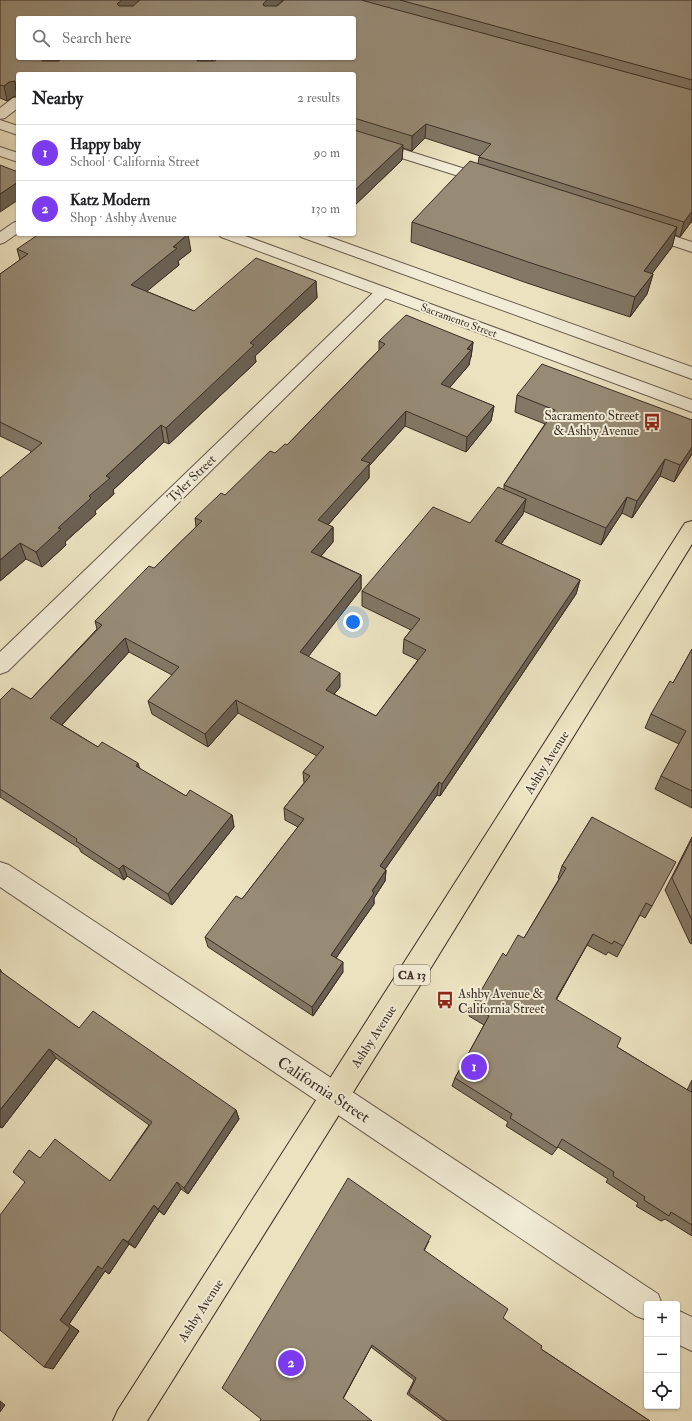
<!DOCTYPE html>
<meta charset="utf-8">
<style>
body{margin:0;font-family:"IM FELL Double Pica",serif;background:#f6f6f6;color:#202124}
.controls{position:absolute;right:12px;bottom:12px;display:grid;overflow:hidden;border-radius:4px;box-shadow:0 1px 3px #0004}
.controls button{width:36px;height:36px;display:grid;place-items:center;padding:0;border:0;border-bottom:1px solid #e0e0e0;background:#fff;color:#202124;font:20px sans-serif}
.you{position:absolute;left:353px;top:622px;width:14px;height:14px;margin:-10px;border:3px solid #fff;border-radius:50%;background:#1a73e8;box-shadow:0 0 0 6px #1a73e833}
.badge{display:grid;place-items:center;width:26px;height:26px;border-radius:50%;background:#7c3aed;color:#fff;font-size:13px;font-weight:700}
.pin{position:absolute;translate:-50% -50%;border:2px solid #fff;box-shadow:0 1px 4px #0006}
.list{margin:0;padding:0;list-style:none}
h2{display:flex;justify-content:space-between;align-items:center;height:52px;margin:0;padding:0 16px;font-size:17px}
h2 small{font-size:13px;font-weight:400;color:#757577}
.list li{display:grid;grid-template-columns:26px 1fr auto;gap:12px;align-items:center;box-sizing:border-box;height:56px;padding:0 16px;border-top:1px solid #e0e0e0}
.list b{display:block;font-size:15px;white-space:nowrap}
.list p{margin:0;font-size:13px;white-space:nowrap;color:#757577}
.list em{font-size:13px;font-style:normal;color:#757577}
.icon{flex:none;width:22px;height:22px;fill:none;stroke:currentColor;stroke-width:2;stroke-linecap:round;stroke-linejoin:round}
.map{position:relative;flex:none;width:692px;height:1421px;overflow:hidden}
.search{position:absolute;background:#fff;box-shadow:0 1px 3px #0004;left:16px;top:16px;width:340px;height:44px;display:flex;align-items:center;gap:10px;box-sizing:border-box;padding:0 14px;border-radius:4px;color:#757577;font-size:15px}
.panel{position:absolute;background:#fff;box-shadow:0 1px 3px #0004;left:16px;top:72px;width:340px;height:164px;border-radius:4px}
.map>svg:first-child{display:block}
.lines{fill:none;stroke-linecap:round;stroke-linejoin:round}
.minor-casing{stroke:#675a4c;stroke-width:2}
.tertiary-casing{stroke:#675a4c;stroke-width:2}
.primary-casing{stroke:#3b2d25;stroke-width:2}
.minor{fill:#f2ecd6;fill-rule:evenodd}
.tertiary{fill:#f2ecd6;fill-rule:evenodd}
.primary{fill:#ebe2c0;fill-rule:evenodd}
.wall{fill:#827865;stroke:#3b2d25;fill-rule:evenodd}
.shaded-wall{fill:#6a6153;stroke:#3b2d25}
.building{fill:#978b76;stroke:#3b2d25;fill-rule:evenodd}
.labels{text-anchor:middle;stroke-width:4;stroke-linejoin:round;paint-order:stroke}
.far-street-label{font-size:11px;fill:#3b2d25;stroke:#f2ecd6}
.shield{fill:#f2ecd6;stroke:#72665a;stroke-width:1}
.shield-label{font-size:12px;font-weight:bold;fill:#3b2d25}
.poi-label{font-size:13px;fill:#3b2d25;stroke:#f2ecd6;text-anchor:end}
.street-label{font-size:13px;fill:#3b2d25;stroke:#f2ecd6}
.near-street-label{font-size:16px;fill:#3b2d25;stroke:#f2ecd6}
</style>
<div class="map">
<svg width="692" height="1421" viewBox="0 0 692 1421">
<rect width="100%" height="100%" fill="#ebe2c0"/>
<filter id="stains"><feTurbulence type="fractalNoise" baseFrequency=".005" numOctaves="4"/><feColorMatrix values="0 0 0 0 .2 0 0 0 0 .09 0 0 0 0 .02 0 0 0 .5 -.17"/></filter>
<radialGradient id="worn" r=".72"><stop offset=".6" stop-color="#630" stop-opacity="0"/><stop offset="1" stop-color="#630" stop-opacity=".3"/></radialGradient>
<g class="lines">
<g class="minor-casing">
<g id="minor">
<polygon points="18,97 18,108 5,118 0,119 0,108 13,98"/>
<polygon points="354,134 494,178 496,181 494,184 489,185 484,184 354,143"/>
<polygon points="18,221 18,233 5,242 0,244 0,232 13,223"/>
<polygon points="646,227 692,242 692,252 641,235 638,232 641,229"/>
<polygon points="383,287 389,289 391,292 389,295 8,671 0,674 0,652 377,289"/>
<polygon points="0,862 9,865 658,1294 662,1304 647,1304 647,1320 636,1316 0,887"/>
<polygon points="677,1310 692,1317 692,1351 677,1344"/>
</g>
</g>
<g class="tertiary-casing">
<g id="tertiary">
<polygon points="0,120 18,126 18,135 0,129"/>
<polygon points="0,147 18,153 18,162 0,156"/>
<polygon points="218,234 240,234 692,400 692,412 221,237"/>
<polygon points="298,234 321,234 692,367 692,379 301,237"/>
</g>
</g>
<g class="primary-casing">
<polygon id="primary" points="692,521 692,544 419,987 147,1421 113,1421 118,1410 685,523"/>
</g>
<use href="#minor" class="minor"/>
<use href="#tertiary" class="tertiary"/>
<use href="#primary" class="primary"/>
</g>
<g class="wall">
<path d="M0,0H283L277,6L284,0H692V223L691,222L680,237L675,235L672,247L652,273L653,274L647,294L630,317L527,283L411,242L412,222L478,164L479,157L480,156L425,138L412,151L403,148L402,160L354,206V74H18V99L17,96L13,97L7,101L0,98ZM18,18H354L215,61H212L215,58H18Z"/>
<polygon points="17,249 191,251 178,261 179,265 146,291 194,311 316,281 317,298 255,356 256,362 169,444 164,442 113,490 114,494 95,511 96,514 65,542 66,545 42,567 26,559 0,581 31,451 0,436 0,274 20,260"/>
<polygon points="379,341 473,342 471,357 470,359 469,365 449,388 494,406 491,421 466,452 405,426 369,466 369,478 328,525 333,527 333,542 321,556 361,575 361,589 308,656 340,687 334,694 376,716 418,660 403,653 404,639 411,630 362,606 362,591 470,523 504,489 504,485 545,424 515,412 517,395 692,420 692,454 674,482 660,476 632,518 622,513 601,545 523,511 523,514 501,544 580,580 576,594 440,796 437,795 385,869 386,870 385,881 374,898 374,904 336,958 343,972 313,1016 208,947 205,937 242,899 298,827 285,820 284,808 304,783 303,772 317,756 238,713 208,747 152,714 148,701 172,675 129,652 62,725 98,747 140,769 186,796 232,815 234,827 172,905 127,876 124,880 81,852 79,848 0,797 0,700 31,699 97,629 95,621 154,568 196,527 195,518 225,495 275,453 287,445 379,350"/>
<polygon points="692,649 692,808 655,789 661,776 679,744 645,728 651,714 673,683"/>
<polygon points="592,817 652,906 645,918 640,915 617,957 608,952 606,955 587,945 556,1000 617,1047 687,1090 692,1080 692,1236 665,1219 661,1221 636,1206 638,1203 606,1182 608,1179 558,1147 552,1155 506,1126 508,1122 452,1086 455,1078 484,1025 469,1016 472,1006 506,956 524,938 559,879 558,878 562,866"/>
<polygon points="692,837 692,944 690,943 665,890"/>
<polygon points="0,969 3,974 79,1028 236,1110 239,1119 188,1194 181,1189 164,1215 159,1211 135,1248 129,1244 109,1274 105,1271 69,1324 79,1331 53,1369 25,1182 40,1158 110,1181 149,1125 56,1058 2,1128 0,1127"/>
<polygon points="429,1241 424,1251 503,1318 541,1349 650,1421 443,1421 407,1394 414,1380 371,1347 260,1421"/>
</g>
<g class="shaded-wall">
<polygon points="122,0 141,0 120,18 117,4"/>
<polygon points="267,0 283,0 264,18 263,4"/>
<polygon points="43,58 64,58 45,74 42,61"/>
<polygon points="198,58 215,58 199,73 197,59"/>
<polygon points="15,81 16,90 17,96 13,97 7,101 4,86 9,82"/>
<polygon points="426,124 425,138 412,151 412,136"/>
<polygon points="403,145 402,160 354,206 354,191"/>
<polygon points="18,182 18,200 0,212 0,194"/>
<polygon points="692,211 692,217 691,222 680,237 684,222"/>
<polygon points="677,227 672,247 639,291 644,271"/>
<polygon points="188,234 191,251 178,261 179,265 134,302 131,285"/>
<polygon points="653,274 647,294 630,317 635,297"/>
<polygon points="316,281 317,298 255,356 256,362 169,444 166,428 250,343"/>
<polygon points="473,342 471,357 470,359 469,365 439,400 441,384"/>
<polygon points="494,406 491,421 466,452 467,437"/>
<polygon points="406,411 405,426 369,466 369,478 319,535 318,520 361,460"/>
<polygon points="161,425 164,442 113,490 114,494 95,511 96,514 65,542 66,545 42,567 36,552 58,528 89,496 106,476"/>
<polygon points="692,447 692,454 674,482 680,465"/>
<polygon points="665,459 660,476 632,518 637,501"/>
<polygon points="627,497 622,513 601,545 606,528"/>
<polygon points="526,499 523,514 492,556 495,541"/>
<polygon points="333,527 333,542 312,566 311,552"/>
<polygon points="20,543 26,559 0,581 0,560"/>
<polygon points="361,575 361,589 301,666 300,652"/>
<polygon points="580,580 576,594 440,796 442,784"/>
<polygon points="125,638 129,652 56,731 50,718"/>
<polygon points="340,673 340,687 327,703 326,690"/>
<polygon points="236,700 238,713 208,747 205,734"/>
<polygon points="138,763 142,776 136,766"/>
<polygon points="439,782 437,795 379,878 380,866"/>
<polygon points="232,815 234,827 172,905 168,894"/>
<polygon points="123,865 127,876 124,880 119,869"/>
<polygon points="386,870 385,881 374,898 374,904 331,965 331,955 372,891"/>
<polygon points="593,934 587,945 551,1009 556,999"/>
<polygon points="343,962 343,972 313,1016 312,1007"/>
<polygon points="49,1049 56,1058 2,1128 0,1126 0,1110"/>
<polygon points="236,1110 239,1119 188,1194 184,1188"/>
<polygon points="177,1182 181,1189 164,1215 158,1209"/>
<polygon points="154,1205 159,1211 135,1248 128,1242"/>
<polygon points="123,1239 129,1244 109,1274 105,1271 69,1324 79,1331 53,1369 44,1367 60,1320 98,1266"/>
<polygon points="372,1345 371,1347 343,1399 343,1398"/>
<polygon points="0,1401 5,1405 0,1412"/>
</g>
<g class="building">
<path d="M0,0H122L117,4L119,6H133L140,0H267L263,4L264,6H277L284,0H361L692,90V211L684,222L479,157L491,144L426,124L412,136L354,118V74H18V91L16,90L15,81L9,82L4,86L0,85ZM18,18H354V58H218L215,61H197L198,58H62L59,61H42L43,58H18Z"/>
<polygon points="400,0 692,0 692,80"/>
<polygon points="354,130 403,145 354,191"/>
<polygon points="470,161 677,227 644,271 653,274 635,297 531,263 412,222"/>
<polygon points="0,165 18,172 18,182 0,194"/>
<polygon points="39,234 188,234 173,247 177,248 131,285 194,311 256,258 316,281 250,343 254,345 166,428 161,425 106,476 110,478 89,496 91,498 58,528 61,529 36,552 20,543 0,560 0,478 42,443 0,422 0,274 28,254 17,249"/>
<polygon points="406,315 473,342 467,349 471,350 441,384 494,406 467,437 406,411 361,460 370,463 318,520 333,527 311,552 361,575 300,652 340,673 326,690 376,716 426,650 404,639 420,619 362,591 433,507 470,523 498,487 526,499 495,541 580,580 442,784 439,782 380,866 386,870 372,891 374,893 331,955 343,962 312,1007 205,937 236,896 242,899 304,819 284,808 310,776 303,772 324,747 236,700 205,734 148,701 179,667 125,638 50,718 98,747 102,742 138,763 136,766 186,796 190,790 232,815 168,894 123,865 119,869 76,841 77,839 0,789 0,700 12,688 31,699 102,625 95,621 149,566 154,568 202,521 195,518 221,493 225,495 270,451 275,453 285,444 287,445 385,344 379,341"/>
<polygon points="542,364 692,420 692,447 680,465 665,459 637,501 627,497 606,528 504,485 555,410 517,395"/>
<polygon points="692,649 692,791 661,776 686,731 651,714 670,681 673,683"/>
<polygon points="592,817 676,862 652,906 646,903 623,946 614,941 612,944 593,934 556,999 621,1038 617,1047 691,1092 692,1090 692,1225 671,1212 669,1216 644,1200 645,1197 613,1176 614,1172 562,1139 557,1148 510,1118 512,1114 455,1078 489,1016 472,1006 503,953 506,956 518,935 524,938 566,868 562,866"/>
<polygon points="692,839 692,920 672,878"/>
<polygon points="0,971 79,1028 93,1011 236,1110 184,1188 177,1182 158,1209 154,1205 128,1242 123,1239 102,1269 98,1266 60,1320 70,1328 44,1367 0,1330 0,1215 25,1182 13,1172 29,1150 40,1158 55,1139 110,1181 152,1122 49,1049 0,1110"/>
<polygon points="348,1178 431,1236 424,1250 508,1309 503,1318 542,1346 541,1349 650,1421 447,1421 409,1393 416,1378 372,1345 343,1398 372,1421 260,1421 261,1419 222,1388"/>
</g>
<defs>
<g id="bus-bare" transform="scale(1.38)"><path d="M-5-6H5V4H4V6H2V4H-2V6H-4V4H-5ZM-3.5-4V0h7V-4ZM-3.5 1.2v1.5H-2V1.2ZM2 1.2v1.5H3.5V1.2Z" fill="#8f2418" stroke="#f2ecd6" stroke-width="2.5" paint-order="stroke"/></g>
</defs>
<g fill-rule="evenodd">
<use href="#bus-bare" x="652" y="422"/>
<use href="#bus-bare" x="445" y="1000"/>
</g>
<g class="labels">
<g class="far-street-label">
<text transform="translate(459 320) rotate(20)" y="4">Sacramento Street</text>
</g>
<rect class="shield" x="394" y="965" width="36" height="20" rx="3"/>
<g class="shield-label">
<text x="412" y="979">CA 13</text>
</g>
<g class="poi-label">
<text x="639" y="420">Sacramento Street<tspan x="639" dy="15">&amp; Ashby Avenue</tspan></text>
<text x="458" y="998" text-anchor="start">Ashby Avenue &amp;<tspan x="458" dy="15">California Street</tspan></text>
</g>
<g class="street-label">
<text transform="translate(191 478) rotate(-44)" y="5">Tyler Street</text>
<text transform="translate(546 762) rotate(-58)" y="5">Ashby Avenue</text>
<text transform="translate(373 1036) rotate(-57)" y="5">Ashby Avenue</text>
<text transform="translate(200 1310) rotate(-57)" y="5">Ashby Avenue</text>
</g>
<g class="near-street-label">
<text transform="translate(324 1089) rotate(33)" y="6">California Street</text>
</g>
</g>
<rect width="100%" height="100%" filter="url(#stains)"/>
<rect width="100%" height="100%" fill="url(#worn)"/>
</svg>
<div class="controls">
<button>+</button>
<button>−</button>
<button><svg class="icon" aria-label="locate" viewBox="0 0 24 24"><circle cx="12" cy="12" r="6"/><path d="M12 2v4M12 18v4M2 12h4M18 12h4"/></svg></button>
</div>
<div class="you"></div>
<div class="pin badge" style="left:474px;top:1067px">1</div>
<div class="pin badge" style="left:291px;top:1363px">2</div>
<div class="search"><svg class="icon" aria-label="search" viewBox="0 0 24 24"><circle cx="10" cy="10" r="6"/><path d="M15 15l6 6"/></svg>Search here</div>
<section class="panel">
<h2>Nearby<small>2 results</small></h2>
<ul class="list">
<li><span class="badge">1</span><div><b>Happy baby</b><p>School · California Street</p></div><em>90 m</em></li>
<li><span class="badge">2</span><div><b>Katz Modern</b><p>Shop · Ashby Avenue</p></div><em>130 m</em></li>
</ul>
</section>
</div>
